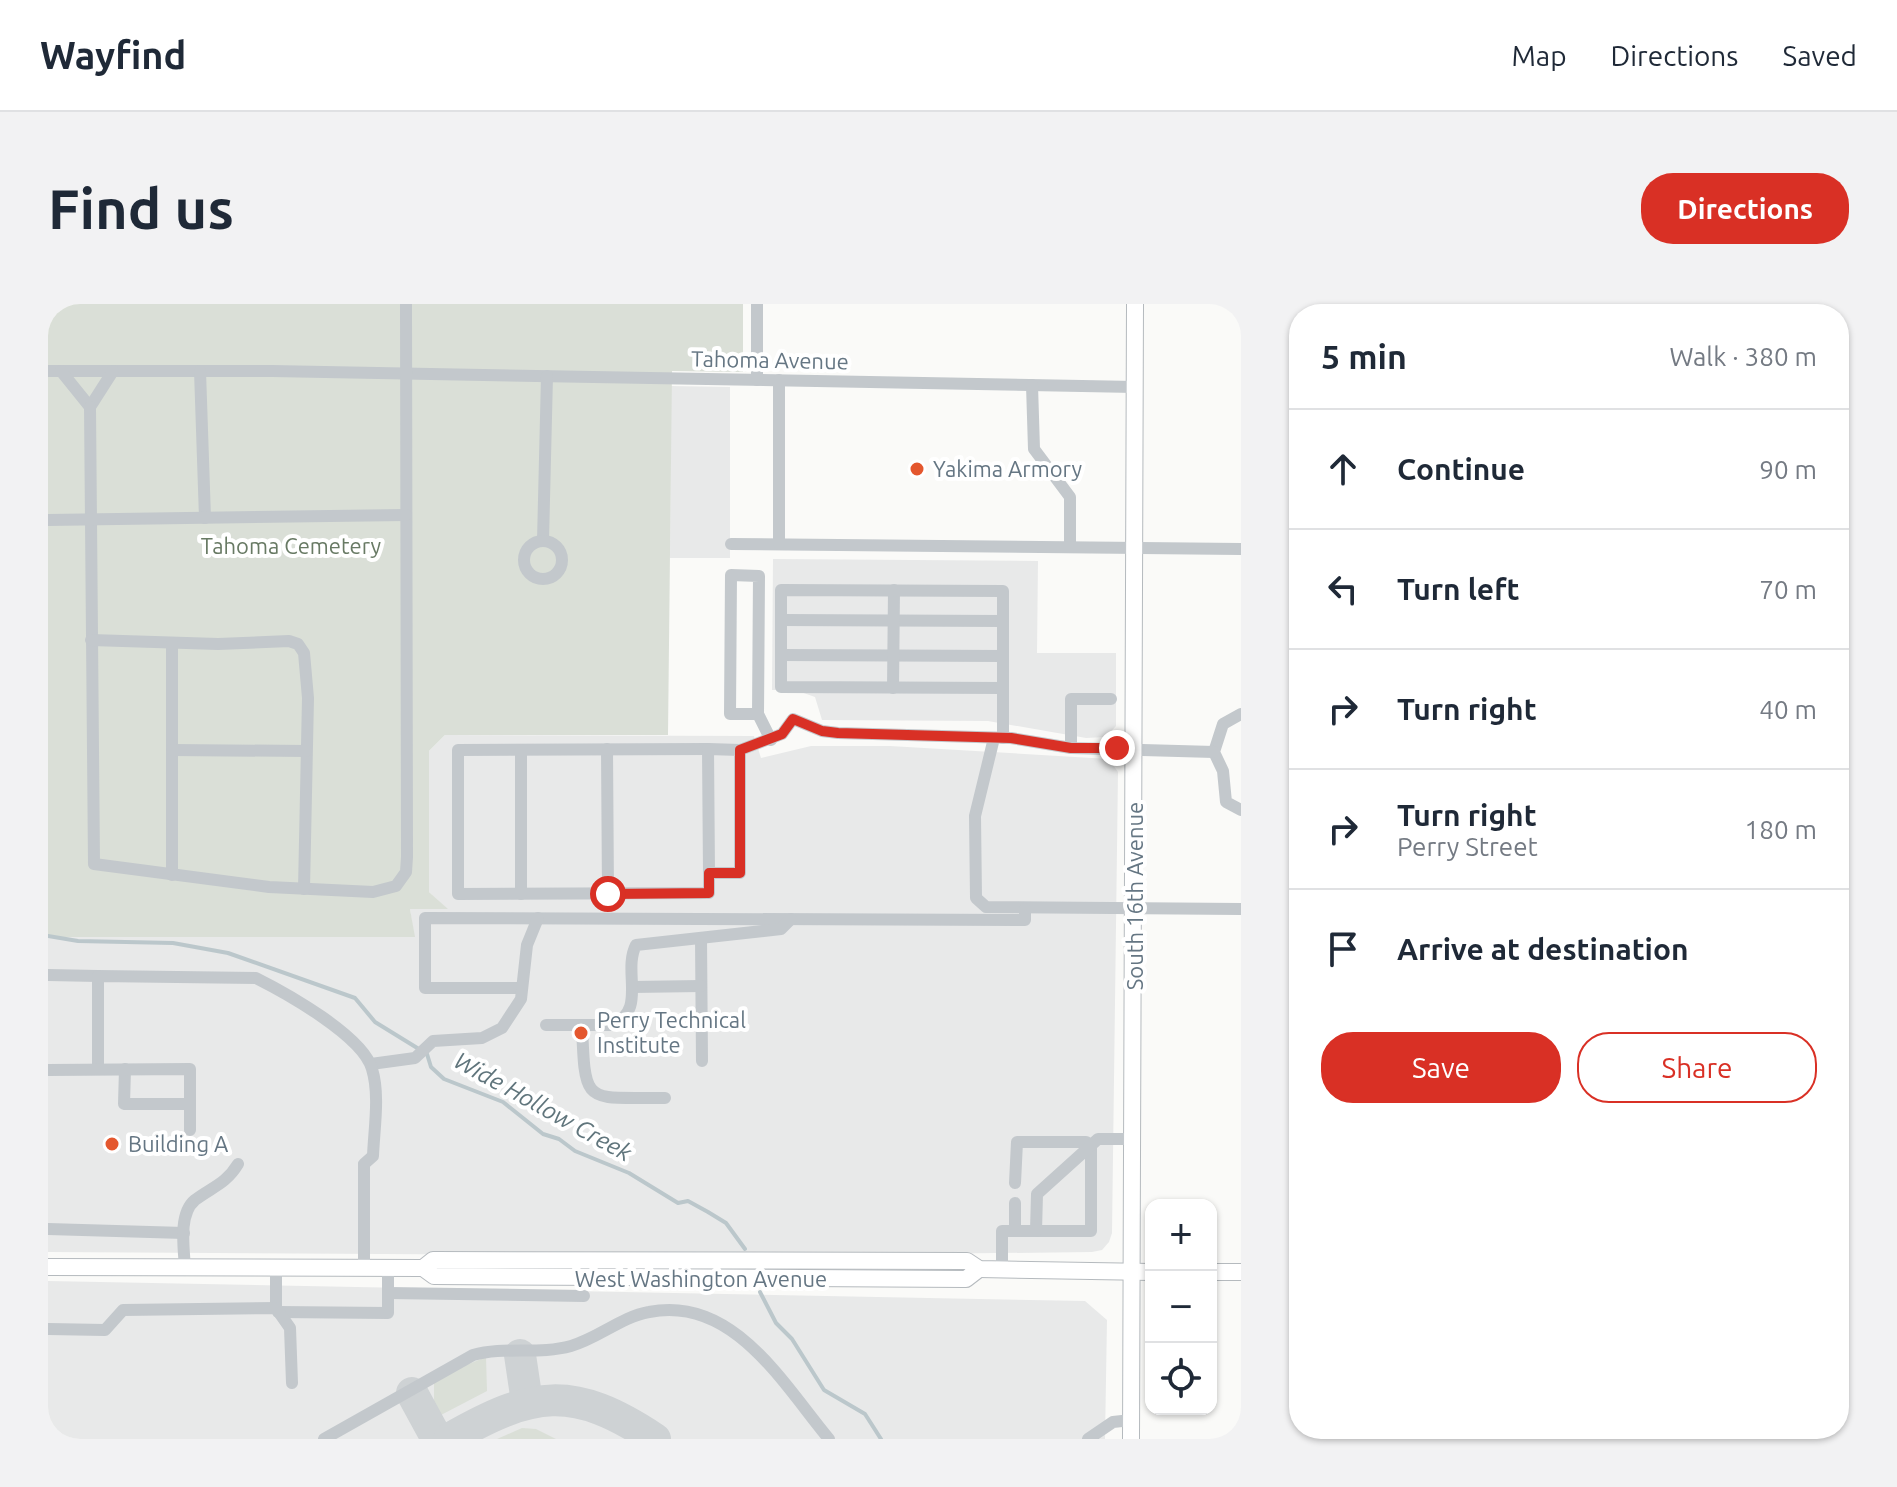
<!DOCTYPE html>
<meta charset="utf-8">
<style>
body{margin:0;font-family:Ubuntu,sans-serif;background:#f2f2f3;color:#1f2937}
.controls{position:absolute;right:24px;bottom:24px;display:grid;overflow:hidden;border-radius:16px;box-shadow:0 2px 6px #0004}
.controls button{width:72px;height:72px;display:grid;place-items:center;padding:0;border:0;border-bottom:2px solid #e0e1e3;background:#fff;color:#1f2937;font:40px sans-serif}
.stop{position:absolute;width:24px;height:24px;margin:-18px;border:6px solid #d93025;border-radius:50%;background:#fff}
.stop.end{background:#d93025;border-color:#fff;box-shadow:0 2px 8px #0008}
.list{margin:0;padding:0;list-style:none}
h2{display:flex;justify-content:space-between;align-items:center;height:104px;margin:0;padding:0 32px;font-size:34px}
h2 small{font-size:26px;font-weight:400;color:#747a83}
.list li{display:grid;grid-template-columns:52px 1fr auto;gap:24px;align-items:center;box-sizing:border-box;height:120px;padding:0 32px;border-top:2px solid #e0e1e3}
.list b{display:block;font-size:30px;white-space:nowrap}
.list p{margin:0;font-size:26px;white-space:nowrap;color:#747a83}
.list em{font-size:26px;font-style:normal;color:#747a83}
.actions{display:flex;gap:16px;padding:24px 32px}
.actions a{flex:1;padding:18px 0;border:2px solid #d93025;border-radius:32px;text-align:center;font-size:28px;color:#d93025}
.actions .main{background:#d93025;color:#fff}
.icon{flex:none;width:44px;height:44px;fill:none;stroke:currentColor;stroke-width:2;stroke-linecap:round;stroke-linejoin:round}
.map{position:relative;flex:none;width:1193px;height:1135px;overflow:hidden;border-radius:32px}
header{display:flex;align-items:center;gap:48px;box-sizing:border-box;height:112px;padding:0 40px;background:#fff;border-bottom:2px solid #e0e1e3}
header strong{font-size:38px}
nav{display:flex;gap:44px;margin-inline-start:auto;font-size:28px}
.intro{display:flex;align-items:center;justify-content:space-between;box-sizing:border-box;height:192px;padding:0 48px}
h1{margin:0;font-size:56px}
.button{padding:20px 36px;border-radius:32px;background:#d93025;color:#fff;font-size:28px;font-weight:700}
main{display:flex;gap:48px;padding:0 48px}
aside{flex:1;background:#fff;border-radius:32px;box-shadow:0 2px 6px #0004}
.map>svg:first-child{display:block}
.built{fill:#e8e9e9}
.green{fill:#dadfd7}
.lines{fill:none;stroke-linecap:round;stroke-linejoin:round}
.stream{stroke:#bbc7cb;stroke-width:4}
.taxiway{stroke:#ced2d4;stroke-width:32}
.major-casing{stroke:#b5babe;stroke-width:18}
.minor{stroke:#c3c8cc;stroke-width:12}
.major{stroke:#fff;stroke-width:16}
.route{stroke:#d93025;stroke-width:10}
.poi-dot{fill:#e4572e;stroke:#fff;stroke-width:3}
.labels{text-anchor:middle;stroke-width:8;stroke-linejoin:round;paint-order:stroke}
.street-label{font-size:22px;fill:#657683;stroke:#fff}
.poi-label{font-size:22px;fill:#657683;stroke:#fff;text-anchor:start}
.park-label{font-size:22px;fill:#687a64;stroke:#fff}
.water-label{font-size:24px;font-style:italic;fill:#60757c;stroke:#fff}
</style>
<header>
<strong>Wayfind</strong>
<nav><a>Map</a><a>Directions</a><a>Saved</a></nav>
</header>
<div class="intro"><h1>Find us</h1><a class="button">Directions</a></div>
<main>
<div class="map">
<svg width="1193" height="1135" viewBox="0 0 1193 1135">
<rect width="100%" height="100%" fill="#fafaf8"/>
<g class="built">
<polygon points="623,82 682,83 682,254 622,254"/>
<polygon points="725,255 990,257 989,349 1068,349 1068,422 1058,433 1038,434 940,417 774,416 767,393 747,386 724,386"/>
<polygon points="397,431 706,432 713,454 763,442 842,442 1061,455 1070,468 1064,929 1061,938 1054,946 1044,948 697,952 0,948 0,633 366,633 362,605 399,605 381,588 381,447"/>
<polygon points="0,977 1037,997 1059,1016 1057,1135 0,1135"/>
</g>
<g class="green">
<polygon points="0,0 695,0 695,68 624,67 620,431 397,431 381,447 381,588 400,605 362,605 367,633 0,633"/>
<polygon points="438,1053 439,1087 393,1111 386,1108 386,1074"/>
<polygon points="474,1124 488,1125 508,1135 449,1135"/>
</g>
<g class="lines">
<g class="stream">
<polyline points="0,632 30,637 125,639 180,649 307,694 327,718 379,750 383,763 396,775 455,798 495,830 511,835 527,847 581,869 630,899 640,897 660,908 678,919 697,945"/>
<polyline points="712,988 728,1019 744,1035 776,1086 817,1110 833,1135"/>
</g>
<g class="taxiway">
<polyline points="472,1051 479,1098"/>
<polyline points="364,1089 389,1135"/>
<path d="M401,1135C485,1087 524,1080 607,1135"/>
</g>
<g class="major-casing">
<g id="major">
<polyline points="0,963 375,964 385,956 919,957 931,965 1103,968"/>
<polyline points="375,964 386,972 918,975 931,965"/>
<polyline points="1163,968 1193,968"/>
<polyline points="1083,1135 1087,0"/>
</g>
</g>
<g class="minor">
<polyline points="0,67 224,67 1087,83"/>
<polyline points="13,67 42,103 65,67"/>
<polyline points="152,67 157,214"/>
<polyline points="709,76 709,0"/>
<polyline points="984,81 986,145 1022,193 1022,243"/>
<polyline points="42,103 46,560 221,583 325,588 348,582 358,568 359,553 358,0"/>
<polyline points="0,216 358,211"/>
<polyline points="495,237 499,72"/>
<circle cx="495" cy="256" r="19"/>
<polyline points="683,240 1193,245"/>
<polyline points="731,240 731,76"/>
<polyline points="733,316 955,317"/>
<polyline points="43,336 170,340 241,337 250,340 256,349 260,394 256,585"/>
<polyline points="124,339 124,571"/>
<polyline points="733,351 955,352"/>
<polyline points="845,384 846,286"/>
<polyline points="710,410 682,410 683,271 711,272 710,410 723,436"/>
<polyline points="1193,410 1175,420 1166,448 1175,467 1178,498 1193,506"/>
<polyline points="946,434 927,512 928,594 938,603 1193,605"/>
<polyline points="955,434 955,287 733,286 733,383 955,384"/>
<polyline points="1023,444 1023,395 1063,395"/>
<polyline points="559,445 560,590"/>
<polyline points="660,445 410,446 410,590 661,589 661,569"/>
<polyline points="124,446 258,447"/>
<polyline points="473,446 473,590"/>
<polyline points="692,446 660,445 661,569 692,569 692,446 734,430 745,415 774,427 790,429 963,434 1023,444 1166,448"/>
<polyline points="653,634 654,757"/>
<polyline points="0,671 50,672"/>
<polyline points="584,683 653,682"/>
<polyline points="474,684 377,684 377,614 977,616 977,605"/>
<path d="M498,721H563C600,707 574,668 588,641L733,625L743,615"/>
<path d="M534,721C537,804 537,793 617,794"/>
<polyline points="323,760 367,754 385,737 434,734 454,724 473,695 479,641 490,614"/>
<path d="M50,765V672L208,674C238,689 315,732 324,765C332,791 326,825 325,852L316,860V964"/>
<polyline points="77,765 76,800 142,800"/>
<polyline points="0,766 142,765 142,826"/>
<polyline points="967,879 969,838 1038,838 1043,841 1043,927 988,927"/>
<polyline points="967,899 967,927"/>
<polyline points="0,925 136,929"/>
<path d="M137,964C136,945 130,910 147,896C164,883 178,880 190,860"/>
<polyline points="954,965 954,927 988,927 989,890 1050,835 1086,835"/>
<polyline points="340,989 536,992"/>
<polyline points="228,1004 228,964"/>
<polyline points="230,1008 340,1009 340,964"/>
<polyline points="0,1025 57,1026 75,1006 228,1004 242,1024 244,1079"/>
<path d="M276,1135L425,1051C457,1042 491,1051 523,1042C551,1034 573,1013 601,1008C685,991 735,1080 781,1135"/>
<polyline points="1040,1135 1065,1118 1083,1116"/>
</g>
<use href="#major" class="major"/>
</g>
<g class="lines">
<polyline class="route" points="560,590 661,589 661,569 692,569 692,446 734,430 745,415 774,427 790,429 963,434 1023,444 1069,444"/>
</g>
<g class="poi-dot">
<circle cx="869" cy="165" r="8"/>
<circle cx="533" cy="729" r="8"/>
<circle cx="64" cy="840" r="8"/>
</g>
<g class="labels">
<g class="street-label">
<text transform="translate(722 56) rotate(1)" y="8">Tahoma Avenue</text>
<text transform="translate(1087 592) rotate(-90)" y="8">South 16th Avenue</text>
<text x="653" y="983">West Washington Avenue</text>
</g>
<g class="poi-label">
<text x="885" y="173">Yakima Armory</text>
<text x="549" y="724">Perry Technical<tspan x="549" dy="25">Institute</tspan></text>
<text x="80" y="848">Building A</text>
</g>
<g class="park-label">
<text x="243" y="250">Tahoma Cemetery</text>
</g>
<g class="water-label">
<text transform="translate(495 803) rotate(29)" y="8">Wide Hollow Creek</text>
</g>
</g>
</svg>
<div class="controls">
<button>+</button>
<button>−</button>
<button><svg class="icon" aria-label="locate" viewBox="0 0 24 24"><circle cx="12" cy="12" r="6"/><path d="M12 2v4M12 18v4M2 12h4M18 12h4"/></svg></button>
</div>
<div class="stop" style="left:560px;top:590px"></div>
<div class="stop end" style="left:1069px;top:444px"></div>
</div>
<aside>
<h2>5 min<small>Walk · 380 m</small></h2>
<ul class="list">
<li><svg class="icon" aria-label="ahead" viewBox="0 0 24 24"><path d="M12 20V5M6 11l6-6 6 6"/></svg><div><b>Continue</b></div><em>90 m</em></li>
<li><svg class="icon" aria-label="left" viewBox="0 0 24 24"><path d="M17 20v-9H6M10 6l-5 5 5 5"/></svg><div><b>Turn left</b></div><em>70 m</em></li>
<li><svg class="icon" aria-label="right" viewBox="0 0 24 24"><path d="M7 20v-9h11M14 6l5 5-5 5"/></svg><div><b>Turn right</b></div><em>40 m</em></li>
<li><svg class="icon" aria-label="right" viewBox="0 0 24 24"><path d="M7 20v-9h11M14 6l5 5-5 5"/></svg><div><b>Turn right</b><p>Perry Street</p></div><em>180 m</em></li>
<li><svg class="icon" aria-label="arrive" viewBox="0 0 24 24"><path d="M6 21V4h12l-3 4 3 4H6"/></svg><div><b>Arrive at destination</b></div></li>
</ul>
<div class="actions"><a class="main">Save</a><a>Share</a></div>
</aside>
</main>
